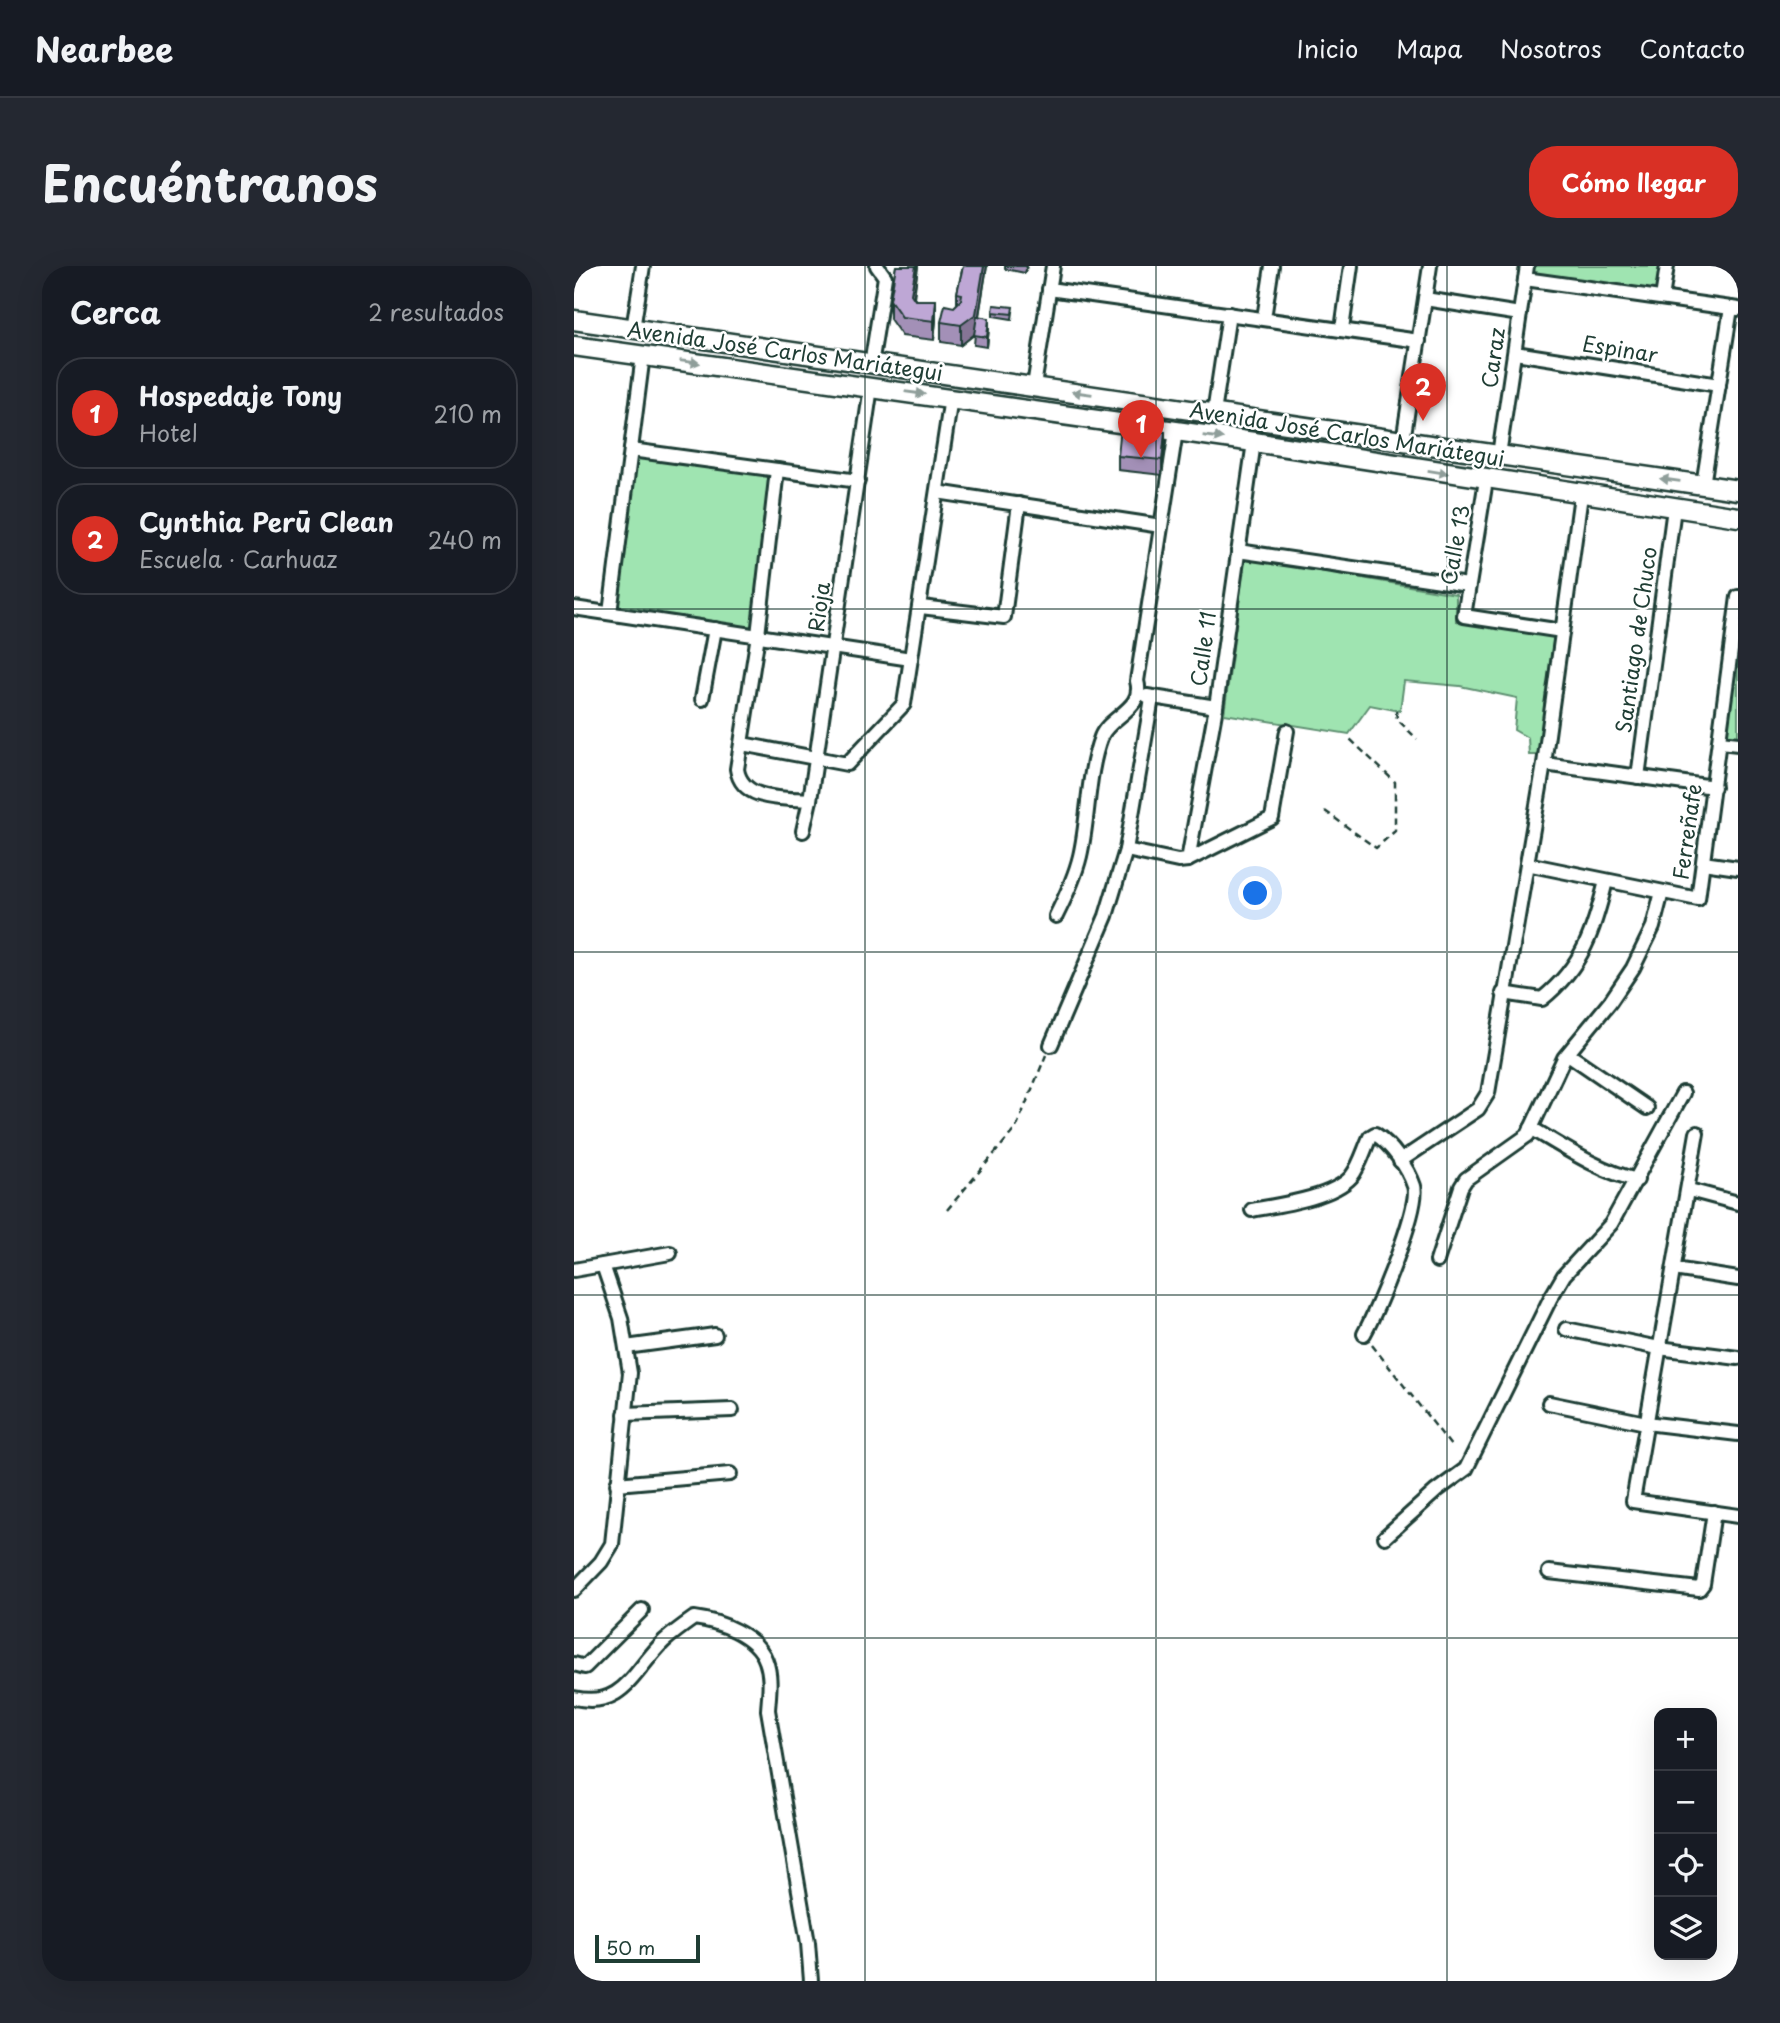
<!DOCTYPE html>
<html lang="es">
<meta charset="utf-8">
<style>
body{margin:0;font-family:"Playpen Sans",sans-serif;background:#242831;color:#f1f3f6}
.controls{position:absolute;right:21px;bottom:21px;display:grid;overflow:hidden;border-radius:14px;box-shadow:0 7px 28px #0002}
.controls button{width:63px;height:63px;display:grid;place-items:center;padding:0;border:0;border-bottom:2px solid #363941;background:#171b24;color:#f1f3f6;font:35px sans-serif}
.scale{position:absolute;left:21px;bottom:18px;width:105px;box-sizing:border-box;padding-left:7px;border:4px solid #1f3d34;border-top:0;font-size:19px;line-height:24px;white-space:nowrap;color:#1f3d34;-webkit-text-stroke:5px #fff;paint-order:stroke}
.you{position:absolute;left:682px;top:628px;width:24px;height:24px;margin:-18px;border:5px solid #fff;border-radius:50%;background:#1a73e8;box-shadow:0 0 0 10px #1a73e833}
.badge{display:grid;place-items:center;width:46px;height:46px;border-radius:50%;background:#d93025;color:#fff;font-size:23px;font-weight:700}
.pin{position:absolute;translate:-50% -58px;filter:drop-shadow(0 2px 4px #0008)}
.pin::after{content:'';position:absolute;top:37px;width:24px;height:21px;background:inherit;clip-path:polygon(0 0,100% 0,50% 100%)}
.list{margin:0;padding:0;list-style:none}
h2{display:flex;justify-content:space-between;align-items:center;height:91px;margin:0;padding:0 28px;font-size:30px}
h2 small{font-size:23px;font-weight:400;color:#9ea1a6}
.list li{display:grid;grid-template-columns:46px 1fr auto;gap:21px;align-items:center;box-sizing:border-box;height:112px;margin:0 14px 14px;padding:0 14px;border:2px solid #363941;border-radius:28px}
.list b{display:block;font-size:26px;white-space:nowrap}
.list p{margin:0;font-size:23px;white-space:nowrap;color:#9ea1a6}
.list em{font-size:23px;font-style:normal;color:#9ea1a6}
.icon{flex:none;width:38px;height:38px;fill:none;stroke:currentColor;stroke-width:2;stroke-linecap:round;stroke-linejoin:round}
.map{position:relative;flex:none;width:1164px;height:1715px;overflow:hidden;border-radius:28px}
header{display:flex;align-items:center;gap:42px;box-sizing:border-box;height:98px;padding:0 35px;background:#171b24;border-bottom:2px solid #363941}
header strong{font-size:33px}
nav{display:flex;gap:38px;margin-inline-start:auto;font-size:24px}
.intro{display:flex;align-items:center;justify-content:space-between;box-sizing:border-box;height:168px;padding:0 42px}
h1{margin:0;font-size:49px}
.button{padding:18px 32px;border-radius:28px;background:#d93025;color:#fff;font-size:24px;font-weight:700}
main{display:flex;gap:42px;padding:0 42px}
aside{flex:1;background:#171b24;border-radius:28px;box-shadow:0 7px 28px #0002}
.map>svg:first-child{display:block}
.green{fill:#9fe4b1;stroke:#5f9072;stroke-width:2}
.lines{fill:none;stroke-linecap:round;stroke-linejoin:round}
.street-casing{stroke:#1f3d34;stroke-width:18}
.secondary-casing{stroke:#1f3d34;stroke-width:23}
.path{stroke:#1f3d34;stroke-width:2.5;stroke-dasharray:7 5;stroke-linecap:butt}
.street{stroke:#fff;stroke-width:12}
.secondary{stroke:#fff;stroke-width:18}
.wall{fill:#a390b7;stroke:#1f3d34;stroke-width:2}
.shaded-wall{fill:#857595;stroke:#1f3d34;stroke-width:2}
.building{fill:#bea7d5;stroke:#1f3d34;stroke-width:2}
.oneway{fill:#8f9e9a}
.grid{fill:none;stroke:#1f3d34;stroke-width:2;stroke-opacity:0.55}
.labels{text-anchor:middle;stroke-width:5;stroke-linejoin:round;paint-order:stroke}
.street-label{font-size:21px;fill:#1f3d34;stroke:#fff}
</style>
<header>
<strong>Nearbee</strong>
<nav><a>Inicio</a><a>Mapa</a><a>Nosotros</a><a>Contacto</a></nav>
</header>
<div class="intro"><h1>Encuéntranos</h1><a class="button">Cómo llegar</a></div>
<main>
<aside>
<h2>Cerca<small>2 resultados</small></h2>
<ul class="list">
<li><span class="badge">1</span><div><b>Hospedaje Tony</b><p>Hotel</p></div><em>210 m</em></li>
<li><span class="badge">2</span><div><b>Cynthia Perū Clean</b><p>Escuela · Carhuaz</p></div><em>240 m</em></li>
</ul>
</aside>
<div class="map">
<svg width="1164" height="1715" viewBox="0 0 1164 1715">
<rect width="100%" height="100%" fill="#fff"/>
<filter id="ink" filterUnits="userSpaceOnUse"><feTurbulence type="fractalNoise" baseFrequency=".0143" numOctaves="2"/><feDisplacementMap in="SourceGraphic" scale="14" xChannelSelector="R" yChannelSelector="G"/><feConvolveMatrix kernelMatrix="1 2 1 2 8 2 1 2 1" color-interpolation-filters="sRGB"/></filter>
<g filter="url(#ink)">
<g class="green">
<polygon points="956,0 1089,0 1085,30 954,10"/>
<polygon points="61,188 198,208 180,365 42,341"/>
<polygon points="671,292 882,328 882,355 980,369 964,489 955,489 954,472 940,464 943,432 886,420 830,415 826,445 796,439 775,468 650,448"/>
<polygon points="1164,374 1164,475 1152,474"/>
</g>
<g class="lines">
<g class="street-casing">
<g id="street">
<polyline points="951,13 1164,43"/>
<polyline points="475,23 845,75"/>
<polyline points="1088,32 1093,0"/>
<polyline points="851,33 946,48"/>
<polyline points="690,52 698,0"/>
<polyline points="59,63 69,0"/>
<polyline points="768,63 777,0"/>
<polyline points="941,87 1145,119"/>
<polyline points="297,99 311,11 303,0"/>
<polyline points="460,120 479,0"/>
<polyline points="640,147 655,48"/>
<polyline points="829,175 856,0"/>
<polyline points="57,184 284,215"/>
<polyline points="925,189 953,0"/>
<path d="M203,204L184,369L163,503C168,536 211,532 236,534"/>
<polyline points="912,214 890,350 988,365"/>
<polyline points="1129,219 1157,42"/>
<polyline points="363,226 587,260"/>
<polyline points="664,285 894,319"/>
<polyline points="347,341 430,351 445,238"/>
<polyline points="0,342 337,393"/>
<polyline points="36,347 69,89"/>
<polyline points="573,430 642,441"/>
<polyline points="128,433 141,363"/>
<polyline points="1146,476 1164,478"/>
<polyline points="168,478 273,498 330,438 377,132"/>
<polyline points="970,498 1140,521"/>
<polyline points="1064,511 1100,242"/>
<polyline points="229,565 236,534 297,121"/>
<polyline points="552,584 604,595 614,594 698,552 713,465"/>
<polyline points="614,594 642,441 680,176"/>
<polyline points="1129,597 1164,602"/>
<polyline points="953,598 1124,633 1164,331"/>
<path d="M482,650C492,630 501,611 506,590C515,552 513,508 527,471C535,450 571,443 563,415L602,165"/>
<path d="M929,727L968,733C1009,700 1020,664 1032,615"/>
<polyline points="477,779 532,650 552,584 578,432"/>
<polyline points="994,788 1073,842"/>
<path d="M957,862C991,882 1025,905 1063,914"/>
<polyline points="1123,867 1059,1235 1164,1250"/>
<polyline points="826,895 904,843 914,827 970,498 1007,229"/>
<polyline points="1115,924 1164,937"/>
<path d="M678,944C705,939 758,932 777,911C786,900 790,884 796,871L801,868C817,878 834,902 840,920C847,941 802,1046 790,1068"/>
<polyline points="863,995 887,921 892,913 954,869 990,792 1036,736 1059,702 1079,661 1088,626"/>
<polyline points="1100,1003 1164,1013"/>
<polyline points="0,1004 96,987"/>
<polyline points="992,1063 1085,1082 1164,1092"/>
<polyline points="52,1081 141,1069"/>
<polyline points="975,1137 1072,1157 1164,1168"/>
<polyline points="51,1148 158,1144"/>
<polyline points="43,1218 156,1208"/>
<polyline points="811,1271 862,1225 892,1203 976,1033 990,1009 1037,958 1109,827"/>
<polyline points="975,1306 1125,1323 1129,1318 1140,1246"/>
<polyline points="0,1324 27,1296 38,1278 56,1107 47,1052 29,999"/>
<polyline points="0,1398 11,1401 68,1344"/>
<path d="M0,1432C50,1443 59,1405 90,1375C99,1367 110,1359 120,1352C145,1355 183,1369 192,1395C198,1411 195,1428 194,1444L234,1677L237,1715"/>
</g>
</g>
<g class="secondary-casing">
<g id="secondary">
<polyline points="0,54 1164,224"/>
<polyline points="0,80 680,176 1164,251"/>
</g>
</g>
<g class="path">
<polyline points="822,445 823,453 843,473"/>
<polyline points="751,545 802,582 821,565 821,516 775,472"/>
<polyline points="373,944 442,862 472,789"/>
<polyline points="798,1079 878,1181"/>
</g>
<use href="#street" class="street"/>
<use href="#secondary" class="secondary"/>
</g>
<g class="wall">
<polygon points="322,0 344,0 340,32 362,54 360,74 328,70 316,53 316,34"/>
<polygon points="389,0 413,0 405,50 415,62 413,81 400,79 401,68 387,79 367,76 367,56 383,38 383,27"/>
<polygon points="431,0 453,0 451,7 431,3"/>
<polygon points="419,46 439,46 438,53 419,50"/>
<polygon points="591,180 588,209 544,204 544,190"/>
</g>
<g class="shaded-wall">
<polygon points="342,0 344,0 337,48 337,28"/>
<polygon points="410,0 413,0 402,67 387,79 387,59"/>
<polygon points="362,34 362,54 360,74 360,55"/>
<polygon points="415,52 415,62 413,81 413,71"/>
<polygon points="591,166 591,180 588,209 588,194"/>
</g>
<g class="building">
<polygon points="322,0 342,0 337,28 341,34 362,34 360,55 328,51 316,34"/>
<polygon points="389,0 410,0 402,48 387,59 367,56 371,39 380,41 387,34 388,28 383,27"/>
<polygon points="420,39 439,41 438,48 419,46"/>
<polygon points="403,50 415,52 413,71 400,69"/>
<polygon points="547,161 591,166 588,194 544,190"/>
</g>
<defs><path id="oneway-solid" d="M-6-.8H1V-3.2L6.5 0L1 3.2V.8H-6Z" transform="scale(1.75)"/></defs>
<g class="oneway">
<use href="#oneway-solid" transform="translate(116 96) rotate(8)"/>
<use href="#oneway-solid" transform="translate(341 127) rotate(8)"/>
<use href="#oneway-solid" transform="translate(508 127) rotate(-172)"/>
<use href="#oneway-solid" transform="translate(639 171) rotate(8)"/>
<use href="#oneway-solid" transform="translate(864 206) rotate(9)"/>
<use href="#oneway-solid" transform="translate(1096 214) rotate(-172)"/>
</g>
</g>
<path class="grid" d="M291,0V1715M582,0V1715M873,0V1715M0,343H1164M0,686H1164M0,1029H1164M0,1372H1164"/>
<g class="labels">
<g class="street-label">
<text transform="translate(1046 84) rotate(9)" y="7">Espinar</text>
<text transform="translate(211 86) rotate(8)" y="7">Avenida José Carlos Mariátegui</text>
<text transform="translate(920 92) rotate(-82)" y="7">Caraz</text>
<text transform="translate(773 169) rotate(9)" y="7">Avenida José Carlos Mariátegui</text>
<text transform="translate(882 279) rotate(-80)" y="7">Calle 13</text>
<text transform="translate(246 341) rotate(-82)" y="7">Rioja</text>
<text transform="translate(1063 374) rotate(-82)" y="7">Santiago de Chuco</text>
<text transform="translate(630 383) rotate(-82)" y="7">Calle 11</text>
<text transform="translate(1114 566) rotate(-82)" y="7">Ferreñafe</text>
</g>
</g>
</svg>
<div class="controls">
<button>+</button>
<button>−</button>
<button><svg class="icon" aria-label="locate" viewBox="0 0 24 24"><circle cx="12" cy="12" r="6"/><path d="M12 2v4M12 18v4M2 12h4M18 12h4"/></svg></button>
<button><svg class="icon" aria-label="layers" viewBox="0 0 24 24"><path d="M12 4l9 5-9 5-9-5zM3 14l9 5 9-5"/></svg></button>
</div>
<div class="scale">50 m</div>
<div class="you"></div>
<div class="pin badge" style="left:567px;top:192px">1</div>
<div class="pin badge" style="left:849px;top:155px">2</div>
</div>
</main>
